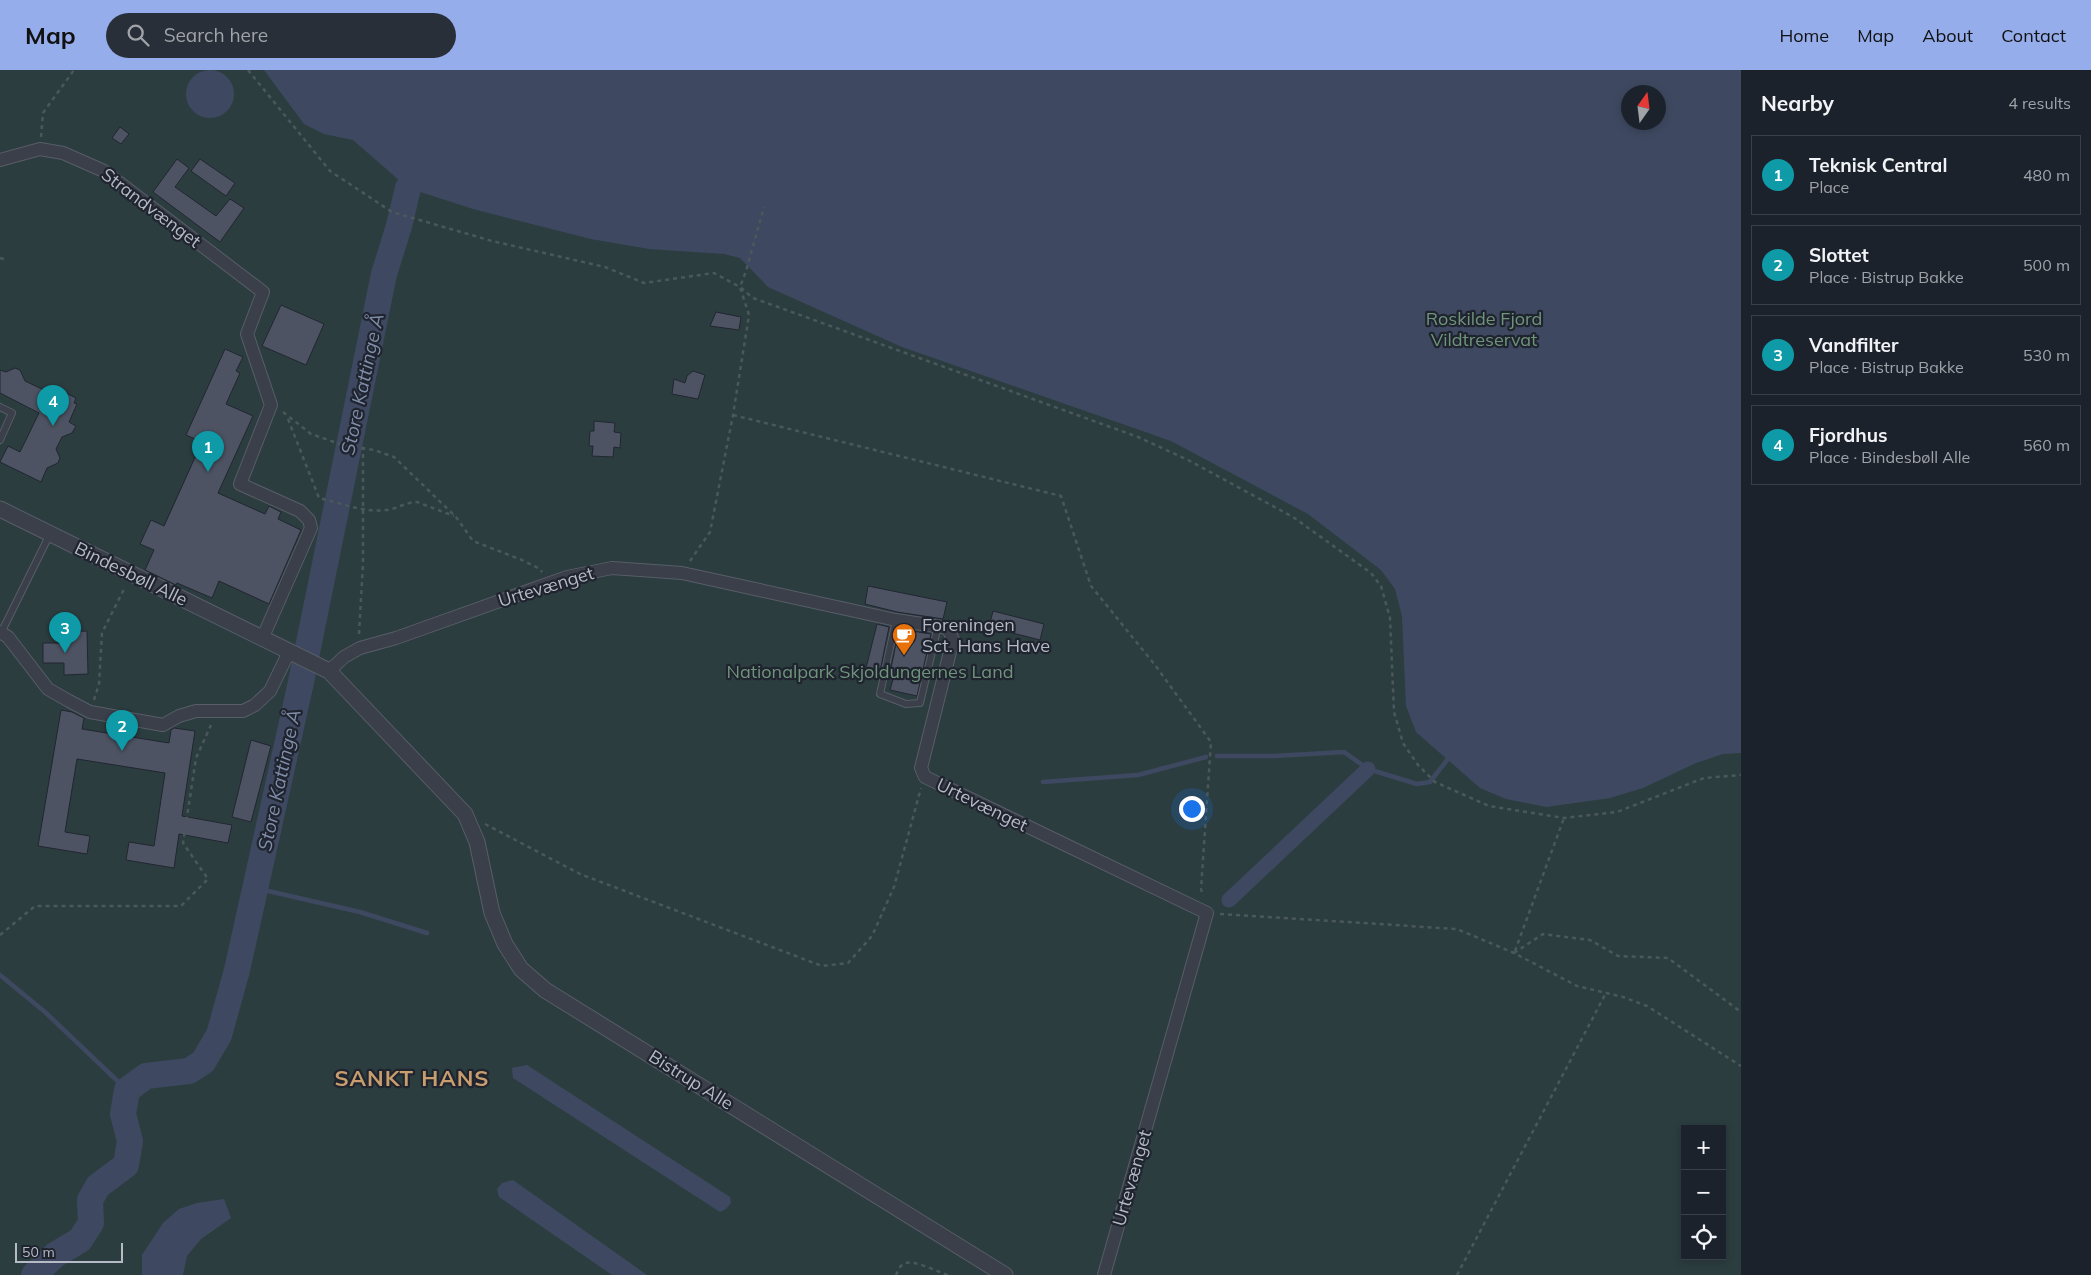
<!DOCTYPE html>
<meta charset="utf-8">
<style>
body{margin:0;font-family:Mulish,sans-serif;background:#292f38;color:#f1f3f6}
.controls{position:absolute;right:15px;bottom:15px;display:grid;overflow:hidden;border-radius:0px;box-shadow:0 2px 8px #0003}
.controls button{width:45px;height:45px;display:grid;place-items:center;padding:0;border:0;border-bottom:1px solid #3a3f48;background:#1c222c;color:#f1f3f6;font:25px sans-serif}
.compass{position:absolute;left:1621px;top:15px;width:45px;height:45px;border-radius:50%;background:#1c222c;box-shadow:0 2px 8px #0003;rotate:14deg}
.scale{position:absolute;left:15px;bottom:12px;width:108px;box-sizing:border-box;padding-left:5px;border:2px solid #b5bac6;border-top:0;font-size:14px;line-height:18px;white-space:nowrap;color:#b5bac6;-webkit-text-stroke:4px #1f242f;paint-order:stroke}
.you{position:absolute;left:1191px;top:738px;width:18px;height:18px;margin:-12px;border:4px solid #fff;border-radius:50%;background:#1a73e8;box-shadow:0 0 0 8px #1a73e833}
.badge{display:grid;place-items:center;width:32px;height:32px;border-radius:50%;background:#95adeb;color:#fff;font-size:16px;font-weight:700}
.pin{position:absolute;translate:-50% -41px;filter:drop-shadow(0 1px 2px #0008)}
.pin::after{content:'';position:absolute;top:26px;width:18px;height:15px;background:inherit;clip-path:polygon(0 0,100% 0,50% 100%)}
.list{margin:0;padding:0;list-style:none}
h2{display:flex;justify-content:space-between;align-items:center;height:65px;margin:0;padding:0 20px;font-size:21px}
h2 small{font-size:16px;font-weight:400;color:#a0a4a9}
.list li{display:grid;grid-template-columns:32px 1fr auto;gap:15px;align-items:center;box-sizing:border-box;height:80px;margin:0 10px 10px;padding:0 10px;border:1px solid #3a3f48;border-radius:0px}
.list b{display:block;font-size:19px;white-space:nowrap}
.list p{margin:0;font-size:16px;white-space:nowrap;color:#a0a4a9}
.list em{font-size:16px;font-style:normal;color:#a0a4a9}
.icon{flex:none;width:28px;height:28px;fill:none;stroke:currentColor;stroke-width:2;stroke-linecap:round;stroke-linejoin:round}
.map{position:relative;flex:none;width:1741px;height:1205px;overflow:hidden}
header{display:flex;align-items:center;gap:30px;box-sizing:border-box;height:70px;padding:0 25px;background:#95adeb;color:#111}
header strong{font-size:24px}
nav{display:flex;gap:28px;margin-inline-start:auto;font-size:18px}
.search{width:350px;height:45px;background:#292f38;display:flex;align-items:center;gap:12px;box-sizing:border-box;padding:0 18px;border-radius:28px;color:#a0a4a9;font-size:19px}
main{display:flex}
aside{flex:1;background:#1c222c}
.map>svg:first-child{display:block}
.green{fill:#2c3d3f;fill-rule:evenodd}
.water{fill:#3e4961;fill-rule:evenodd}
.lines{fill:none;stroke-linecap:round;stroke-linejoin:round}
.stream{stroke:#3e4961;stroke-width:4.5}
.canal{stroke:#3e4961;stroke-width:15}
.river{stroke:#3e4961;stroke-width:26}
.building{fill:#4d5362;stroke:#212631}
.service-casing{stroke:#585d68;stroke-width:8}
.minor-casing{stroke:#585d68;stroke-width:14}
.tertiary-casing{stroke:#585d68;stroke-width:17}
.path{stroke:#4a585c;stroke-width:2.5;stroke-dasharray:4 4;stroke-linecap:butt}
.service{stroke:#3a3f4a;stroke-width:6}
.minor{stroke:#3a3f4a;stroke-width:12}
.tertiary{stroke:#3a3f4a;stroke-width:15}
.labels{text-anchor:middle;stroke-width:4.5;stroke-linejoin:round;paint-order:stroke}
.street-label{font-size:18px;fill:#b5bac6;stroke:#1f242f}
.park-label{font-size:18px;fill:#6f947b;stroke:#1f242f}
.poi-label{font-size:18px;fill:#b5bac6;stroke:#1f242f;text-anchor:start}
.water-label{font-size:19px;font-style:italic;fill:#808eaa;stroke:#1f242f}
.district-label{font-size:22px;font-weight:bold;letter-spacing:1px;fill:#c89e6e;stroke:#1f242f}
</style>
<header>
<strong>Map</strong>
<div class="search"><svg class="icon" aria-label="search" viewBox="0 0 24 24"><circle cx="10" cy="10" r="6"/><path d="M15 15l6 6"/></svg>Search here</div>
<nav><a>Home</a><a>Map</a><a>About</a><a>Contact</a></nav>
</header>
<main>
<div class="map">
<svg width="1741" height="1205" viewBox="0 0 1741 1205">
<rect width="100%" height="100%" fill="#262d3a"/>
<path class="green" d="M0,0H1741V1205H0ZM1628,22H1658V52H1628ZM1685,1059H1722V1186H1685Z"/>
<g class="water">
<circle cx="210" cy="24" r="24"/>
<path d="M264,0H1741V683L1723,684L1696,693L1643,718L1610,728L1546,737L1506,729L1480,718L1416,662L1406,636L1402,546L1395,519L1381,500L1308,444L1171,371L902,277L768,217L740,188L724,184L649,179L591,169L473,139L408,118L353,70L324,64L304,54ZM1628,22H1658V52H1628Z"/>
<polygon points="527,995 730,1127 731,1133 726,1139 720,1142 513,1008 512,998"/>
<polygon points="513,1110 647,1205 612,1205 499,1127 497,1119 502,1113"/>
<polygon points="224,1129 231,1148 201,1169 187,1186 183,1205 142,1205 142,1185 163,1153 179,1139 197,1133"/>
</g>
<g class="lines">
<g class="stream">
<polyline points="1217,686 1274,686 1344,682 1368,699 1417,714 1430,712 1447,690"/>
<polyline points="1043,712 1138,705 1206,687"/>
<polyline points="255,818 360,842 427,863"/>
<polyline points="0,905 45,942 127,1020"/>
</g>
<polyline class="canal" points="1229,830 1368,699"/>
<polyline class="river" points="34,1205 55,1185 80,1170 91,1153 90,1130 98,1116 126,1095 130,1071 123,1044 127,1020 146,1006 189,1001 203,992 219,965 237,900 301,612 384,204 399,156 408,118"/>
</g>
<g class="building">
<polygon points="120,57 129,64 121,74 112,68"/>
<polygon points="177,89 189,98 175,117 216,146 230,129 244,138 220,172 153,122"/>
<polygon points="200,89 235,113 226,126 191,101"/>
<polygon points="281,235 324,254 306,295 262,276"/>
<polygon points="716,242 741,247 739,260 710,256"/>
<polygon points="225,279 243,287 236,301 240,303 226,334 253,346 218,423 265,444 269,436 281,442 278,449 301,460 269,534 219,511 212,528 177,513 176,515 145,500 154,480 140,474 151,450 164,456 202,372 186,365"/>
<polygon points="15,298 20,300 25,311 48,322 52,322 54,317 76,328 74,333 77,334 69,352 76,356 72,363 62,367 56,379 60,388 58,393 47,398 41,412 0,392 8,376 20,382 39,343 0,323 0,300 6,302"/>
<polygon points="693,301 705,305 698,329 672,324 674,309 685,313 687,306"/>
<polygon points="594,351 615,353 614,362 621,363 620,378 614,377 613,387 592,386 593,376 589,376 590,361 594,361"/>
<polygon points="868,516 947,532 943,549 897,542 865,534"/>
<polygon points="993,541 1044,554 1040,570 989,557"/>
<polygon points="877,554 889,557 879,606 865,602"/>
<polygon points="899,559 931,564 917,626 890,620 893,609 889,608"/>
<polygon points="87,561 88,604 64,605 64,593 43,593 43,573 63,573 63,562"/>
<polygon points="61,640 72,642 84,648 82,659 169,673 171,660 174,658 195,661 182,746 232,755 228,773 179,764 174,798 126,790 129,772 154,776 165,703 77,689 65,762 90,766 87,784 38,776"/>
<polygon points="251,670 271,676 251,752 232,747"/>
</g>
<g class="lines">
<g class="service-casing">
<g id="service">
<polyline points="0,337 12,343 0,370"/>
<polyline points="896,550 880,624 906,634 920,633 938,556"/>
<polyline points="1,563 50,464"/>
</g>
</g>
<g class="minor-casing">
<g id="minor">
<polyline points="0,90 40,79 63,83 104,101 263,222 247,264 271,335 240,414 300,441 309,450 311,458 262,569"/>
<polyline points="0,562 8,567 48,619 69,631 90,642 163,655 179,646 196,641 243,641 255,635 270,621 289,582"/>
<polyline points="329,601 344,587 360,578 396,568 567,507 612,498 682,503 896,550 948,558 953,570 921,698 925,707 1207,843 1104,1205"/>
</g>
</g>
<g class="tertiary-casing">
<polyline id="tertiary" points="0,439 329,601 465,744 477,772 492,843 505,874 521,899 545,920 1005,1205"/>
</g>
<g class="path">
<polyline points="248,0 330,101 392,142 492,171 605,197 644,213 714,203 740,217 753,228 1138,367 1188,390 1293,447 1371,503 1381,516 1390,548 1394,642 1403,673 1418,695 1435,712 1489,736 1564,748 1617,742 1704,708 1741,705"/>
<polyline points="41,67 43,43 74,0"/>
<polyline points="0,188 6,190"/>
<polyline points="283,342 311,364 340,374 374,380 394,387 456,447 473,471 522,490 540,499 542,502"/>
<polyline points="733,345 1061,426 1091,516 1155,595 1211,672 1201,819 1203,826"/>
<path d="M288,349L319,428C341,433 364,443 386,440C397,439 406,432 417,432L454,446"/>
<polyline points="690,491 710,462 733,345 749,245 740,217 746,201 764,137"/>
<polyline points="359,564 363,494 363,379"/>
<polyline points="94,630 99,614 102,563 125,517"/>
<polyline points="485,754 580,804 822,896 848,893 872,866 894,817 921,718"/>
<polyline points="1220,844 1457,859 1514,883 1577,916 1623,927 1647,936 1741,996"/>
<polyline points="0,865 35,836 181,836 208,809 183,773 196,688 211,655"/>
<polyline points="1515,881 1564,748"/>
<polyline points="1514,883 1543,864 1590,870 1618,886 1668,888 1741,942"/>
<path d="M896,1205C898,1201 900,1194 906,1193C915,1190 938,1202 948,1205"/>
<polyline points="1457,1205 1606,923"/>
</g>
<use href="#service" class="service"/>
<use href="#minor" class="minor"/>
<use href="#tertiary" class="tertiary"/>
</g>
<defs>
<g id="cafe-pin" transform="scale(1.25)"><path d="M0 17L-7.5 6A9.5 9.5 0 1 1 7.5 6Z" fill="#e8710a" stroke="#1f242f"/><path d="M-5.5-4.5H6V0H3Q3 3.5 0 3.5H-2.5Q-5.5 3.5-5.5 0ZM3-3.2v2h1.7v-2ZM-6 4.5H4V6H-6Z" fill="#fff"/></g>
</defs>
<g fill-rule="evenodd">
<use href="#cafe-pin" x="904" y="565"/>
</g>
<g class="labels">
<g class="street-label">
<text transform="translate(151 138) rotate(37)" y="6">Strandvænget</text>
<text transform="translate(131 504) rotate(26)" y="6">Bindesbøll Alle</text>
<text transform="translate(546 517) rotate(-17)" y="6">Urtevænget</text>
<text transform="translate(982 735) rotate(26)" y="6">Urtevænget</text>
<text transform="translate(691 1010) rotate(32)" y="6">Bistrup Alle</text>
<text transform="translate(1132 1108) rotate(-74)" y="6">Urtevænget</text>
</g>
<g class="park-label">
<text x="1484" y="255">Roskilde Fjord<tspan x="1484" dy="21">Vildtreservat</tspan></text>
<text x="870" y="608">Nationalpark Skjoldungernes Land</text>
</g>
<g class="poi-label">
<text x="922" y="561">Foreningen<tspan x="922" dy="21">Sct. Hans Have</tspan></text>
</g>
<g class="water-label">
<text transform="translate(362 314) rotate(-78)" y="7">Store Kattinge Å</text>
<text transform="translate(279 710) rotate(-78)" y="7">Store Kattinge Å</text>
</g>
<g class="district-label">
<text x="412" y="1016">SANKT HANS</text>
</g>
</g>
</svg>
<div class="controls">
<button>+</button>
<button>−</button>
<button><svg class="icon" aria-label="locate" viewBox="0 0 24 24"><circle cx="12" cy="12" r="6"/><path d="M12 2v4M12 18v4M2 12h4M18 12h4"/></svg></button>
</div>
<svg class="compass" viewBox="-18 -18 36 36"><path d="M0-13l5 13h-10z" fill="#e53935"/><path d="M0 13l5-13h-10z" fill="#a0a4a9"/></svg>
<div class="scale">50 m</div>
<div class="you"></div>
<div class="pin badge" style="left:208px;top:402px;background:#0f9aa8">1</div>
<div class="pin badge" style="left:122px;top:681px;background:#0f9aa8">2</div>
<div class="pin badge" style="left:65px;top:583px;background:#0f9aa8">3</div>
<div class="pin badge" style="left:53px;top:356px;background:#0f9aa8">4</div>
</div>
<aside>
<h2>Nearby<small>4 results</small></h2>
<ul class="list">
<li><span class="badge" style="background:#0f9aa8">1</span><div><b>Teknisk Central</b><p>Place</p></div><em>480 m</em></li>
<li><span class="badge" style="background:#0f9aa8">2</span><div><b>Slottet</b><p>Place · Bistrup Bakke</p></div><em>500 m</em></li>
<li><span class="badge" style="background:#0f9aa8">3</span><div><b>Vandfilter</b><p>Place · Bistrup Bakke</p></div><em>530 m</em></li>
<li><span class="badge" style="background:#0f9aa8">4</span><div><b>Fjordhus</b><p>Place · Bindesbøll Alle</p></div><em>560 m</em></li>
</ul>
</aside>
</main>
